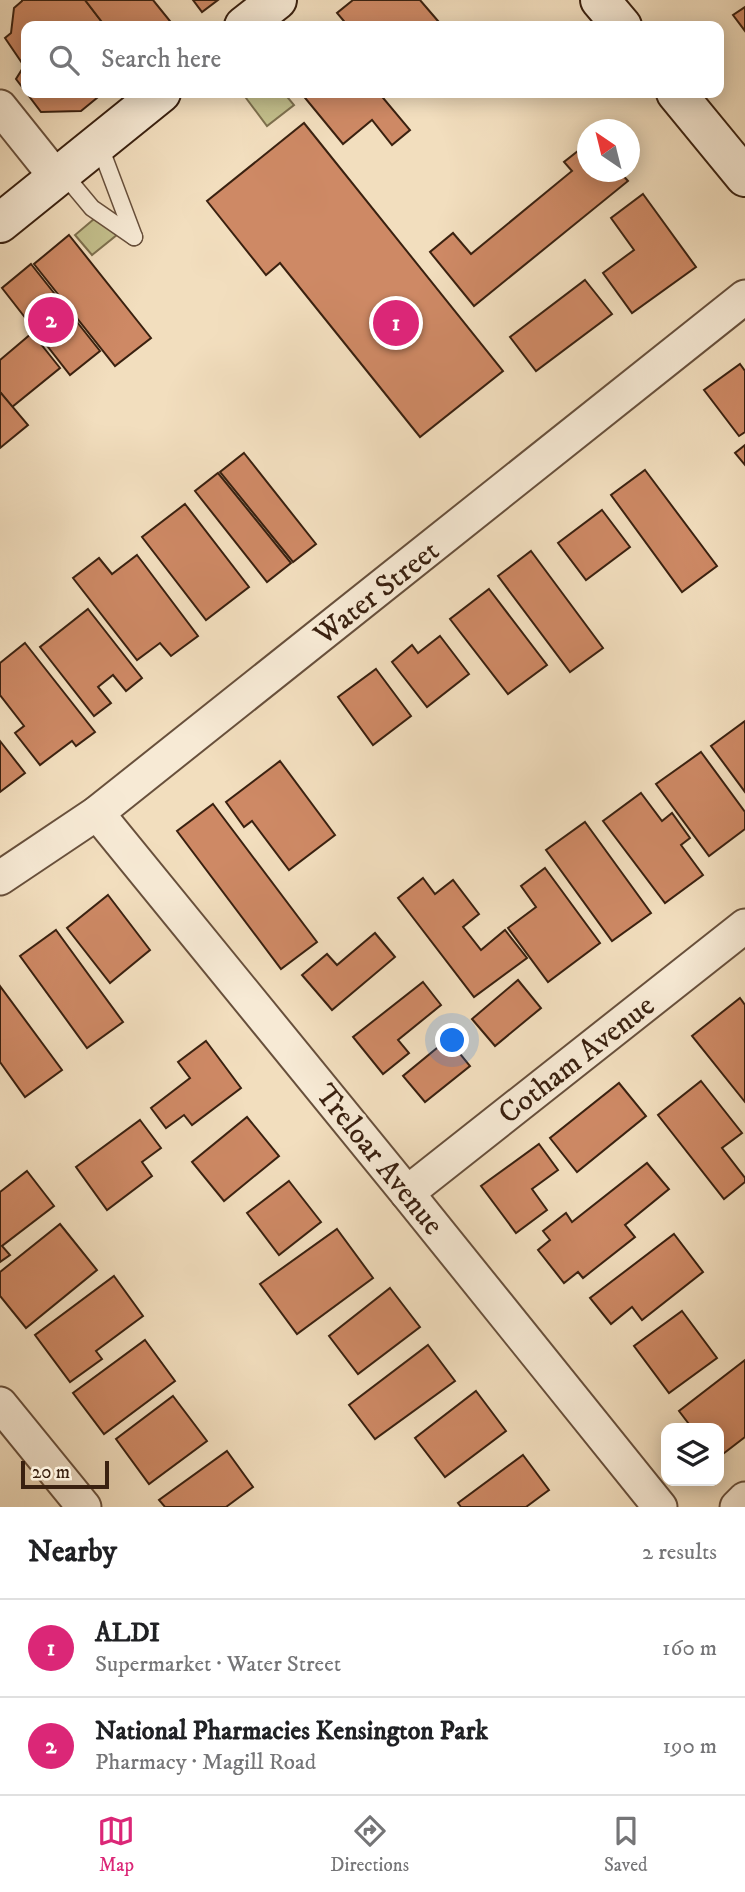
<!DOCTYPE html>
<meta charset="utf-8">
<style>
body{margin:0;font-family:"IM FELL DW Pica",serif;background:#f2f2f2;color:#202124}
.controls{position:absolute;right:21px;bottom:21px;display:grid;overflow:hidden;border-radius:14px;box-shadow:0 4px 18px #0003}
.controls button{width:63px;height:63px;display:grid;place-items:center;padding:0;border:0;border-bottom:2px solid #e0e0e0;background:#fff;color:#202124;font:35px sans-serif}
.compass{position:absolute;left:577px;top:119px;width:63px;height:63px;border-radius:50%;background:#fff;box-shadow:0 4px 18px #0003;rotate:325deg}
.scale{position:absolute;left:21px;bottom:18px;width:88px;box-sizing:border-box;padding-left:7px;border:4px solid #3a2110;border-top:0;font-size:19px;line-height:24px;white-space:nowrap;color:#3a2110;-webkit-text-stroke:5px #f7ead5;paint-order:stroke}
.you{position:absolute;left:453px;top:1041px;width:24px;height:24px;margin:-18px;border:5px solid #fff;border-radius:50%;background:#1a73e8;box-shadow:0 0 0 10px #1a73e833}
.badge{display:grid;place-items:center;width:46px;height:46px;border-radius:50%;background:#db2777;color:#fff;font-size:23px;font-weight:700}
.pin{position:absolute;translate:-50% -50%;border:4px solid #fff;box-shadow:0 2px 7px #0006}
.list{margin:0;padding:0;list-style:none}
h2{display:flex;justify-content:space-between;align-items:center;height:91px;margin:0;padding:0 28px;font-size:30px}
h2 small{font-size:23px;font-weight:400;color:#757577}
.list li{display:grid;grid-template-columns:46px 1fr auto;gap:21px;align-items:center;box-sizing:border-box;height:98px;padding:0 28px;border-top:2px solid #e0e0e0}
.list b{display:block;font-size:26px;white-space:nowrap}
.list p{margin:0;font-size:23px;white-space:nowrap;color:#757577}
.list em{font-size:23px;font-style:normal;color:#757577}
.icon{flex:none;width:38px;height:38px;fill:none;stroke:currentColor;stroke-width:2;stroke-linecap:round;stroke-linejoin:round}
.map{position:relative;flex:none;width:745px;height:1507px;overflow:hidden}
.search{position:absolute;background:#fff;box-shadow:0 4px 18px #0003;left:21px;right:21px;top:21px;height:77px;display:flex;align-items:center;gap:18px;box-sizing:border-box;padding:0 24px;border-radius:14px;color:#757577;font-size:26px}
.sheet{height:287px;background:#fff}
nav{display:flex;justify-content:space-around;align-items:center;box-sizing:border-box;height:98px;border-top:2px solid #e0e0e0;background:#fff;font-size:19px;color:#757577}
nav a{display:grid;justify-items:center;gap:4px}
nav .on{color:#db2777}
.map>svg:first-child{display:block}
.green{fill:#c3bf8c;stroke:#7e704e;stroke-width:2}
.building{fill:#ce8965;stroke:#3a2110;stroke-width:2}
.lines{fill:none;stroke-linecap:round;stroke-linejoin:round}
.service-casing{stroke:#68503c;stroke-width:19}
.minor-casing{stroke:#68503c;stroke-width:37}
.secondary-casing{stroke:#3a2110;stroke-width:42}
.service{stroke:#f7ead5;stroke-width:16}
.minor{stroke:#f7ead5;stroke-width:33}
.secondary{stroke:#f7ead5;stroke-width:38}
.labels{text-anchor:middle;stroke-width:7;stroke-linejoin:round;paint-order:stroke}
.street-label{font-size:30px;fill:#3a2110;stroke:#f7ead5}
</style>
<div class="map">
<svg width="745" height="1507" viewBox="0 0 745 1507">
<rect width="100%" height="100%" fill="#f2debe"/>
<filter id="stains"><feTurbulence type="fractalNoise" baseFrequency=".00286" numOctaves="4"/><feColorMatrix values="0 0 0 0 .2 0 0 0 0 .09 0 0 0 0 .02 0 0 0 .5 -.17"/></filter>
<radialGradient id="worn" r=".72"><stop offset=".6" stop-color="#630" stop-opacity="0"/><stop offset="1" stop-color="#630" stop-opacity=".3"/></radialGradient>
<g class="green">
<polygon points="253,93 284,93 294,105 267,126 246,98"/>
<polygon points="94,219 118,234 92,255 75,235"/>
</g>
<g class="building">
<polygon points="22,0 85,0 105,26 26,26 26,93 103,93 81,111 41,112 16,79 24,66 5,38 11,33 14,8 22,1"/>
<polygon points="85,0 153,0 174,26 105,26"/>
<polygon points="193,0 218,0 202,12"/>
<polygon points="353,0 420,0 438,21 432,26 348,26 337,13"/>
<polygon points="745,7 745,31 733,15"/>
<polygon points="301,93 379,93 410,130 392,145 372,120 343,144"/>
<polygon points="304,123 503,371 420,437 280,263 266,275 207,201"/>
<polygon points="588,143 588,172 620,172 628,181 474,306 430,252 453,233 471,254 572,171 564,162"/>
<polygon points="643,194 696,267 632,313 603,273 634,250 611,218"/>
<polygon points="69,235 151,338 115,366 34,264"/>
<polygon points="31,264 100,351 70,375 2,288"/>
<polygon points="585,280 612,314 536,371 510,337"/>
<polygon points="32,333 60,368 12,407 0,392 0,360"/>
<polygon points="740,364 745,371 745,432 739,436 704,390"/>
<polygon points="0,392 28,425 0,448"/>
<polygon points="745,445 745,465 735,453"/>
<polygon points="244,453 316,544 293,562 220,472"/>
<polygon points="645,470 717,566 682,592 611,495"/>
<polygon points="218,473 291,563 267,582 195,491"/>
<polygon points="185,504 249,587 206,620 142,537"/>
<polygon points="602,510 630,547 586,580 558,543"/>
<polygon points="531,551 603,648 570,672 498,576"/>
<polygon points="137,555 198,636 171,656 160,643 137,660 73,578 99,558 112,574"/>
<polygon points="489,589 547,665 508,694 450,619"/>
<polygon points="88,609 142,678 126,691 113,675 98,687 111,703 94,716 40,647"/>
<polygon points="440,636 469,674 427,707 392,662 412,645 418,653"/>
<polygon points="25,643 95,732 76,746 72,741 40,765 15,733 24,726 0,695 0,663"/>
<polygon points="376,669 411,716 373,745 338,697"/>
<polygon points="745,721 745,792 711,746"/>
<polygon points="0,741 25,773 0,792"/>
<polygon points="701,752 745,812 745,829 709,856 656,784"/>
<polygon points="280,761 335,835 289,870 252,821 244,827 226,802"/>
<polygon points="641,793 662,821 672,813 690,838 681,845 703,875 665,903 603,821"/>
<polygon points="213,804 317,942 281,969 177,831"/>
<polygon points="585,822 651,913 612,941 546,850"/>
<polygon points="545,868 600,943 548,982 508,928 536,907 521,886"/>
<polygon points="423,878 435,894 453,880 479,914 463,927 481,950 505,930 527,958 474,997 398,898"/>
<polygon points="108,895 150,950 110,983 67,928"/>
<polygon points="56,930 123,1022 87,1048 20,956"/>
<polygon points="375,933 395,957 332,1010 302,975 327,954 337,965"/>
<polygon points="518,980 541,1008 495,1046 472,1019"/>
<polygon points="423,982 441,1005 398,1040 409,1053 383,1074 353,1037"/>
<polygon points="0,986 62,1070 25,1097 0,1062"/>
<polygon points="740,998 745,1005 745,1102 692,1036"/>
<polygon points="448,1039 470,1066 425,1102 403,1076"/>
<polygon points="206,1041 241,1088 192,1125 184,1115 166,1128 151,1108 190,1078 178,1062"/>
<polygon points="701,1081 742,1133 722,1148 745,1178 745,1182 724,1199 658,1115"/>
<polygon points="619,1083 646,1116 577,1172 550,1138"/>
<polygon points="247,1117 279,1156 224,1201 192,1162"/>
<polygon points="140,1120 161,1148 142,1162 152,1176 107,1210 76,1167"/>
<polygon points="539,1144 558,1170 532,1189 547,1210 516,1233 481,1186"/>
<polygon points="647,1163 669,1189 625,1225 635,1237 583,1278 578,1272 564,1283 538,1250 550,1240 543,1231 566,1213 572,1222"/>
<polygon points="27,1171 54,1206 2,1246 10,1255 0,1262 0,1192"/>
<polygon points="289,1181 321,1222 279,1255 247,1213"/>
<polygon points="60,1224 97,1270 26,1328 0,1296 0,1272"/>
<polygon points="337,1229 373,1278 297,1334 260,1284"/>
<polygon points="674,1234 703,1272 642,1320 632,1307 611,1324 590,1298"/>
<polygon points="114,1276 143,1316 96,1351 102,1359 70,1382 35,1335"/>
<polygon points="390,1288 420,1327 358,1374 329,1336"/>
<polygon points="682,1311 717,1358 669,1393 634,1346"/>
<polygon points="145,1340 175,1381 104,1434 73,1393"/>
<polygon points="428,1345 455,1381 375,1439 349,1405"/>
<polygon points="745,1360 745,1437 719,1457 719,1428 692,1428 679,1411"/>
<polygon points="476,1391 506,1431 445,1477 415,1438"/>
<polygon points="173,1396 207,1441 149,1484 116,1439"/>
<polygon points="227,1451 253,1487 226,1507 165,1507 159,1500"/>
<polygon points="523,1455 549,1490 526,1507 461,1507 458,1503"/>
</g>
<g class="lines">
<g class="service-casing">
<g id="service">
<polyline points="99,144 134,237"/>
<polyline points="62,172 92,208 134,237"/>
</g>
</g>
<g class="minor-casing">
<g id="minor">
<polyline points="0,107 56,177"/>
<polyline points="97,813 407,1193 660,1507"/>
<polyline points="0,878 97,813 745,297"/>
<polyline points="407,1193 745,926"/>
<polyline points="0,1404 84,1507"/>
<polyline points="737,1507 745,1499"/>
</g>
</g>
<g class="secondary-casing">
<g id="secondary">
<polyline points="600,0 622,26"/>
<polyline points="244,26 277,0"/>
<polyline points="676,93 745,177"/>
<polyline points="0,223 161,93"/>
</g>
</g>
<use href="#service" class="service"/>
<use href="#minor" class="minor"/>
<use href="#secondary" class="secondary"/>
</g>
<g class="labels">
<g class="street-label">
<text transform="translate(376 592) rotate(-38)" y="10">Water Street</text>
<text transform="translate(576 1059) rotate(-38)" y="10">Cotham Avenue</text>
<text transform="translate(380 1159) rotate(51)" y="10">Treloar Avenue</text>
</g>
</g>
<rect width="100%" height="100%" filter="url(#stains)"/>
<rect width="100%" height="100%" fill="url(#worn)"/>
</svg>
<div class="controls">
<button><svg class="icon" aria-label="layers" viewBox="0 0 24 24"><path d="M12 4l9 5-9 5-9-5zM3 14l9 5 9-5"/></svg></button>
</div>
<svg class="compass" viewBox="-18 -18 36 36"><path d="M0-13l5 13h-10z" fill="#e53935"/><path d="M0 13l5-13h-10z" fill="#757577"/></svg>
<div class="scale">20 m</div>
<div class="you"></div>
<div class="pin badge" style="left:396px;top:323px">1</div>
<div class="pin badge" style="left:51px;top:320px">2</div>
<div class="search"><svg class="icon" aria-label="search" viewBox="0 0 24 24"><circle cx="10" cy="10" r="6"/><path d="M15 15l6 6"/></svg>Search here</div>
</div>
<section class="sheet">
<h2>Nearby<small>2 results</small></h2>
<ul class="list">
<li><span class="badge">1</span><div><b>ALDI</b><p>Supermarket · Water Street</p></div><em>160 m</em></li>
<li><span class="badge">2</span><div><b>National Pharmacies Kensington Park</b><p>Pharmacy · Magill Road</p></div><em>190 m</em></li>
</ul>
</section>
<nav>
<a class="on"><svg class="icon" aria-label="map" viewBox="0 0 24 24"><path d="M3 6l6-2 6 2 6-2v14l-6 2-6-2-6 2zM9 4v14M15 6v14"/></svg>Map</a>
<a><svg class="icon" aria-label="directions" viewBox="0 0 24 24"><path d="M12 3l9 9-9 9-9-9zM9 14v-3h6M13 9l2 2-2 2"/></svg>Directions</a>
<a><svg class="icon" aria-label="saved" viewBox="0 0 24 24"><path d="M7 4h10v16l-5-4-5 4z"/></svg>Saved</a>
</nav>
